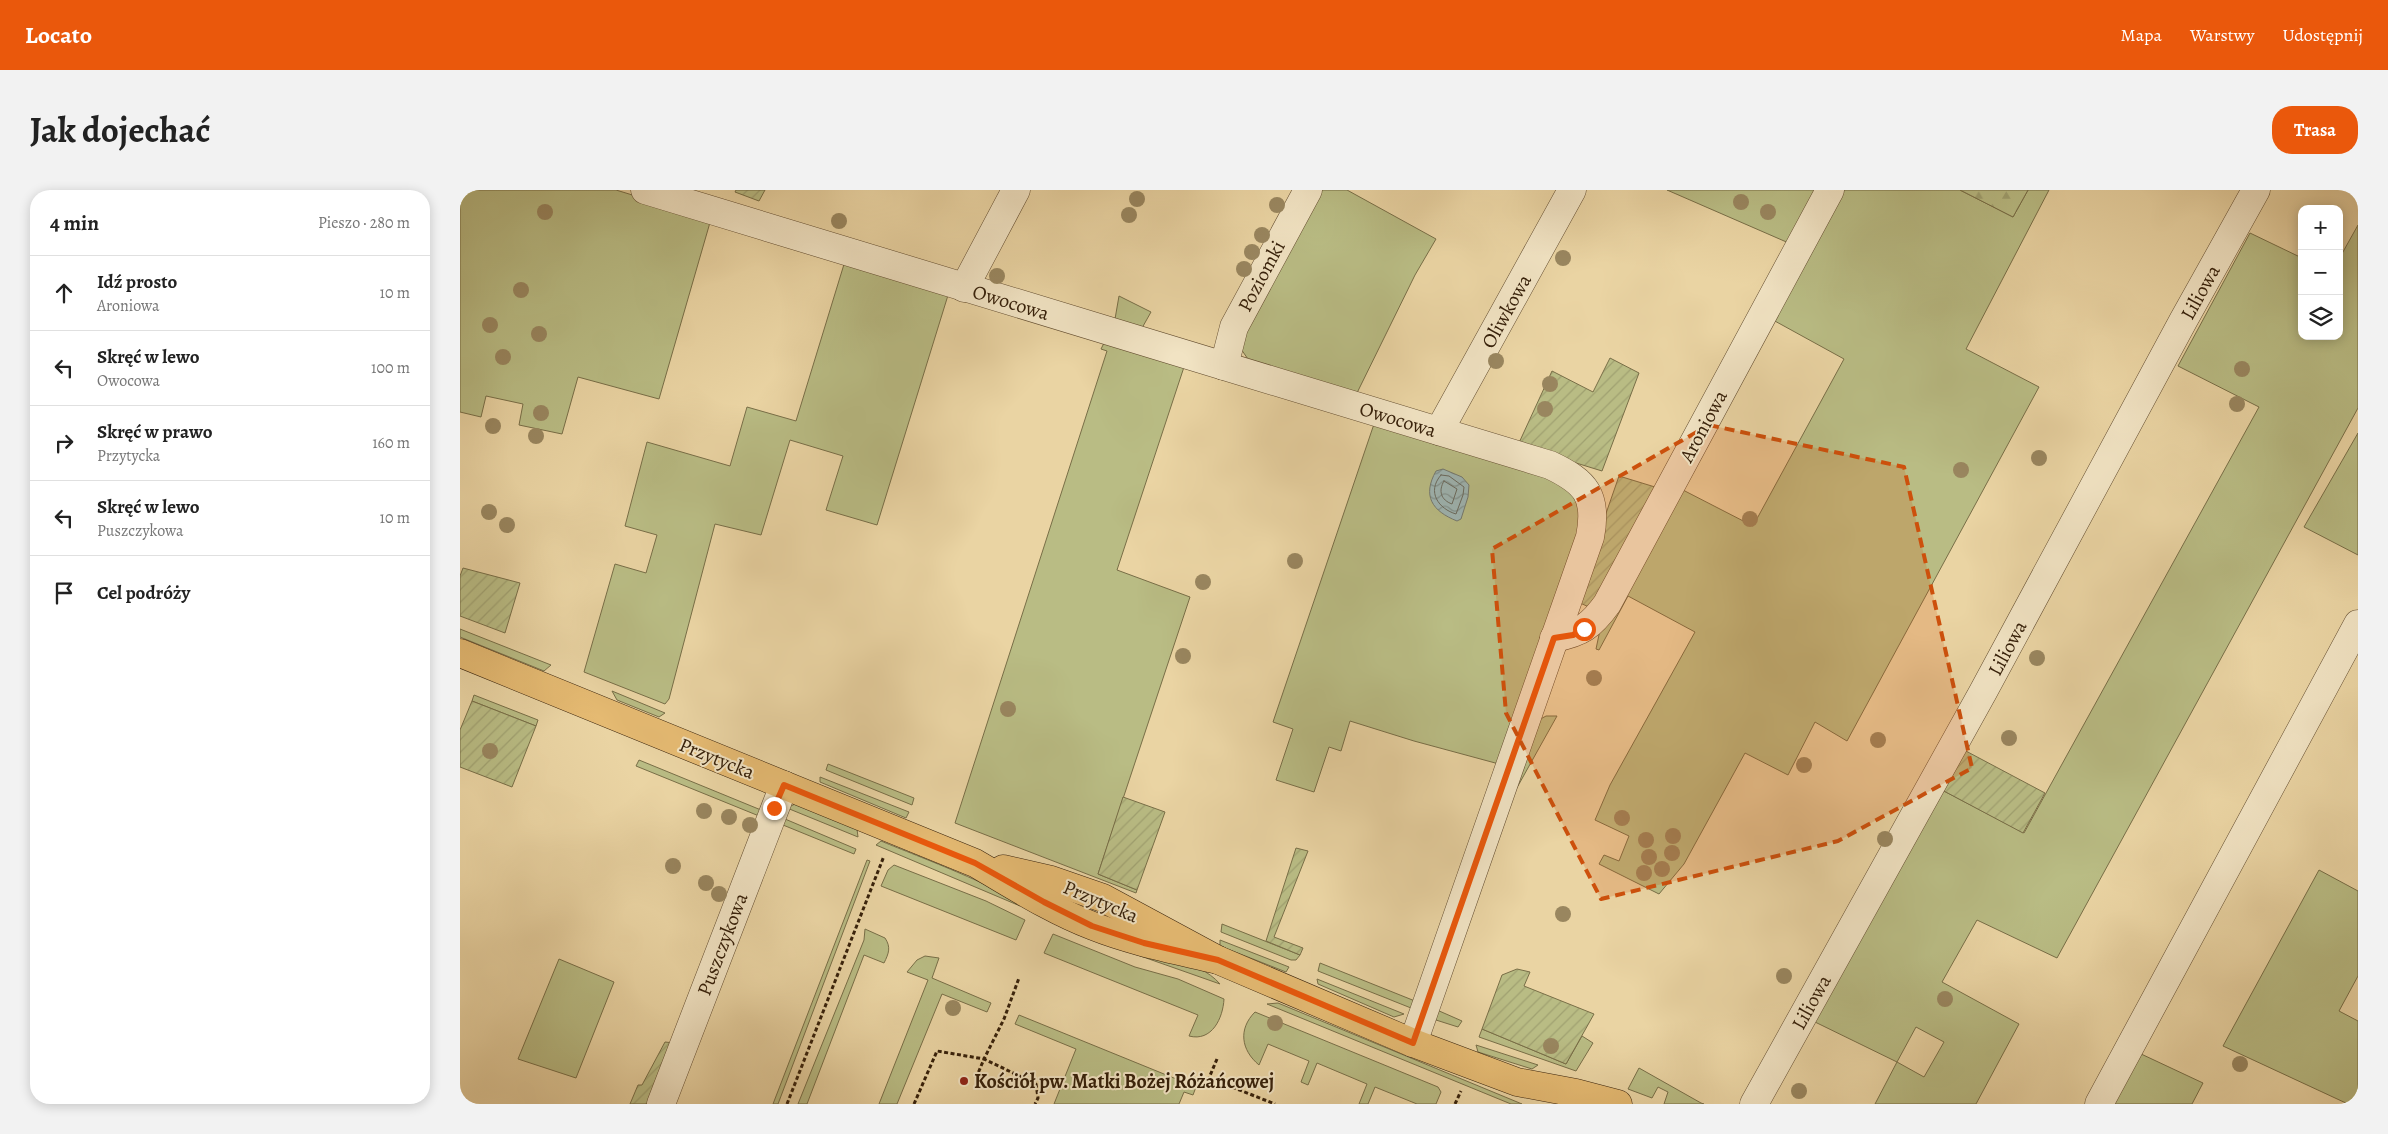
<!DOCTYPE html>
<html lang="pl">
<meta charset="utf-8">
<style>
body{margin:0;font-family:Alegreya,serif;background:#f2f2f2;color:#222}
.controls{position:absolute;right:15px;top:15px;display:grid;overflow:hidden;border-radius:10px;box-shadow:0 2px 12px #0003}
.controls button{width:45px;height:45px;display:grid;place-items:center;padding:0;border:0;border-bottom:1px solid #e0e0e0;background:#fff;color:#222;font:25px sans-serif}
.stop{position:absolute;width:15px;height:15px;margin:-11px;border:4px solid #ea580c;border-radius:50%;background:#fff}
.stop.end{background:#ea580c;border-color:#fff;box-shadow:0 1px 5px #0008}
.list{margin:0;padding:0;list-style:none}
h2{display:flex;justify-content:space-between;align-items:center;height:65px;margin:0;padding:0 20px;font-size:21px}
h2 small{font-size:16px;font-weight:400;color:#767676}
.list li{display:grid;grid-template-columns:32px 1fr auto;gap:15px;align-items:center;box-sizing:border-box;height:75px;padding:0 20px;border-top:1px solid #e0e0e0}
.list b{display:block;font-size:19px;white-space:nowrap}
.list p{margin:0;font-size:16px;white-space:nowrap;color:#767676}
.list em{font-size:16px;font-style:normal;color:#767676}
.icon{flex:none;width:28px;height:28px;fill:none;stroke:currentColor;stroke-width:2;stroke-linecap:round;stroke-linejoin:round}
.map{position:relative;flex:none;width:1898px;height:914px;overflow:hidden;border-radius:20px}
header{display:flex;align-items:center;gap:30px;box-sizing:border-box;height:70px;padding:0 25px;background:#ea580c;color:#fff}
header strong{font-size:24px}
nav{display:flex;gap:28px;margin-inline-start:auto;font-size:18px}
.intro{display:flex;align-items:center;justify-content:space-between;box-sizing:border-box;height:120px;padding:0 30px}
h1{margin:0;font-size:35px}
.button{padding:12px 22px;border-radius:20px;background:#ea580c;color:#fff;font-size:18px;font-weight:700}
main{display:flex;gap:30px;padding:0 30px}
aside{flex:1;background:#fff;border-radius:20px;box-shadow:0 2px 12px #0003}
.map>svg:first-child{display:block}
.grass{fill:#b9bc84;stroke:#786e47;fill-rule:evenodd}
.forest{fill:url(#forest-firs);stroke:#786e47}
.garden{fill:url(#garden-furrows);stroke:#786e47}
.water{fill:url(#water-waves);stroke:#74796f}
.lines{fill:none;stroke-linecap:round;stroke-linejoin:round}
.shore{stroke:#6a6a5e;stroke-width:1}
.minor-casing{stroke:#634d30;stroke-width:29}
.major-casing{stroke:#36200a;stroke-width:29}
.path{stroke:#36200a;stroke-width:3;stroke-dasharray:4 2.5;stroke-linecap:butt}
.minor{stroke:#f1e3c3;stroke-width:28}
.major{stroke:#e5ba72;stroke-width:28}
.tree{fill:#99865f}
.route{stroke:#ea580c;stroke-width:6}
.marked{fill:#cd500c;fill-opacity:0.2;stroke:#cd500c;stroke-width:4;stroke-dasharray:10 6;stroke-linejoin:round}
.poi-dot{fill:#8f2418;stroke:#f1e3c3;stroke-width:2}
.labels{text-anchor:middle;stroke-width:4;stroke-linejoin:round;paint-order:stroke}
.street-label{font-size:20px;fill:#36200a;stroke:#f1e3c3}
.poi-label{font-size:20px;font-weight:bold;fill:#36200a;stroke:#f1e3c3;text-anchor:start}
</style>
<header>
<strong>Locato</strong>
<nav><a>Mapa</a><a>Warstwy</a><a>Udostępnij</a></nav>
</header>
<div class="intro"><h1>Jak dojechać</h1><a class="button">Trasa</a></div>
<main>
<aside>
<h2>4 min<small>Pieszo · 280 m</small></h2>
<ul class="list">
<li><svg class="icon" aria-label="ahead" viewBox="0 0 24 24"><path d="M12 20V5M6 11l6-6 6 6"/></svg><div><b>Idź prosto</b><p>Aroniowa</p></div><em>10 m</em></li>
<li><svg class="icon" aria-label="left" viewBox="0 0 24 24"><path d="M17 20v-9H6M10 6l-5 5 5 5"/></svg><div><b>Skręć w lewo</b><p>Owocowa</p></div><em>100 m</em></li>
<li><svg class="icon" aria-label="right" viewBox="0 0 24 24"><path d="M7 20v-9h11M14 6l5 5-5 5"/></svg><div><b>Skręć w prawo</b><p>Przytycka</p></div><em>160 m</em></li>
<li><svg class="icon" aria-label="left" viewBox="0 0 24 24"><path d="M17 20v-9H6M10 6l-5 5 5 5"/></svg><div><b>Skręć w lewo</b><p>Puszczykowa</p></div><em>10 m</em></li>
<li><svg class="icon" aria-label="arrive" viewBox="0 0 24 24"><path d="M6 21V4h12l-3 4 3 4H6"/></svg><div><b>Cel podróży</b></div></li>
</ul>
</aside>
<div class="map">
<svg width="1898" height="914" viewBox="0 0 1898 914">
<defs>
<pattern id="forest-firs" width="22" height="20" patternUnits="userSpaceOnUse" patternTransform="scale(1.25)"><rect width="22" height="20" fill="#b9bc84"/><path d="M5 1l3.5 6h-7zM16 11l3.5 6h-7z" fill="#a0a171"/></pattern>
<pattern id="garden-furrows" width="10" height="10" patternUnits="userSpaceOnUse" patternTransform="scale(1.25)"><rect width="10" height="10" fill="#b9bc84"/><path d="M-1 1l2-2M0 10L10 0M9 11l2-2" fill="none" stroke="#a0a171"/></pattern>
<pattern id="water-waves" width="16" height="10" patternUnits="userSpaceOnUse" patternTransform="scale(1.25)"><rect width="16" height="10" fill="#9eb5b3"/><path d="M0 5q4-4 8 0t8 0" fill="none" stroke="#829390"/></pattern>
</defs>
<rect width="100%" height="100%" fill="#ead4a3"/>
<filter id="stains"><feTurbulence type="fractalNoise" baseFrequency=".004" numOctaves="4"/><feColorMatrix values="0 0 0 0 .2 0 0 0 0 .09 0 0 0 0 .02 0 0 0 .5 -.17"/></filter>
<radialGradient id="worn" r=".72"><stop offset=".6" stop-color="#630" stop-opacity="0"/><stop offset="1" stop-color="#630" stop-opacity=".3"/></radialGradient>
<g class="grass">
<polygon points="0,0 156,0 251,29 199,209 118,187 102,244 59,235 63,214 26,206 21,227 0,222"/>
<polygon points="860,0 887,0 976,49 955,85 895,207 790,172 781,159 781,144"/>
<polygon points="1207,0 1360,0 1331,54"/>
<polygon points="1382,0 1500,0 1553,27 1568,0 1589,0 1506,159 1579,197 1387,551 1355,532 1328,585 1285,563 1224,674 1199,704 1139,674 1144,665 1159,671 1169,646 1135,630 1150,595 1235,442 1168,406 1139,460 1136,459 1140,440 1221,299 1293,336 1384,169 1313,130"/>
<path d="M1898,35V218L1597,768L1517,730L1482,792L1559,834L1516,914H1415L1437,872L1355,832L1482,600L1564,643L1799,217L1718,176L1790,43L1842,68V146H1879V69ZM1456,837L1484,852L1464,887L1437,872Z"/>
<polygon points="385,71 489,102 417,335 366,320 383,266 330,250 301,345 255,334 209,509 205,514 124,482 155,374 186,383 197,345 165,336 187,252 270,276 287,217 336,231"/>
<polygon points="659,106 691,122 682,138 655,129"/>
<polygon points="646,149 724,177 657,380 730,407 638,684 677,700 676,703 495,633 647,161 641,159"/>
<polygon points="914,234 1097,286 1114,299 1123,328 1039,574 954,551 890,531 881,561 869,557 854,602 816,590 833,539 813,532"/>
<polygon points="1898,243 1898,365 1844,337"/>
<polygon points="0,439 91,475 84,481 0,447"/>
<polygon points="152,501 205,523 199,527 157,510"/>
<polygon points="14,505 78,530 76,536 12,511"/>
<polygon points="1086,526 1097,526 1054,603 1077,531"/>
<polygon points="179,570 301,620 304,628 176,576"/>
<polygon points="368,574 454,608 452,615 366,580"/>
<polygon points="360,587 449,622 446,628 360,592"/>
<polygon points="335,614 397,639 398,647 327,618"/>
<polygon points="325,629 396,659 394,664 323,635"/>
<path d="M421,651C444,661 552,701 560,716L416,655Z"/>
<polygon points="407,670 410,671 318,914 313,914"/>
<polygon points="434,675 526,711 565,730 556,750 421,696 428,680"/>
<polygon points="1859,680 1898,701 1898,786 1879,821 1898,831 1898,914 1888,914 1763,856"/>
<polygon points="762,734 840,765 836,770 831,770 761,742"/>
<path d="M405,739L425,748C431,757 429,763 424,773L404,765L347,914H338L404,750Z"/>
<path d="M593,744L675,777L718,789L764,809C763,828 752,852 729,846L738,825L584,763Z"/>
<polygon points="760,750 829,777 826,782 760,756"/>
<path d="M652,756C685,763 738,768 760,794Z"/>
<polygon points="465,766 479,768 472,788 531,813 527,822 482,804 437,914 419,914 468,790 447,782 457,770"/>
<polygon points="99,769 154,792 116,888 58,869"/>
<polygon points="860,773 955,811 951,818 858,781"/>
<polygon points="857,789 944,824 934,827 858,794"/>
<polygon points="818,813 1062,914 1051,914 807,814"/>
<polygon points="977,820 1002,831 998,837 976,830 973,825"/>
<path d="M795,822L978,897L981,902L976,914H957L915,897L908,914H899L907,894L857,873L848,895L841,892L849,871L808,854L799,875C781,860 778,839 795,822Z"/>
<polygon points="559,825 731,895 734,887 739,889 733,905 724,902 719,914 594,914 616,859 555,834"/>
<polygon points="1022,839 1106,874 1122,846 1133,853 1116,881 1019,847"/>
<polygon points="1016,855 1078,875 1072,879 1018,862"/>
<polygon points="1679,863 1743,893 1732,914 1651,914"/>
<polygon points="1179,878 1241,913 1244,914 1204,914 1208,902 1198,897 1192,908 1168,899"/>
</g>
<polygon class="forest" points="1500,0 1568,0 1553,27"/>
<g class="garden">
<polygon points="276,0 305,0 299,11 275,2"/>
<polygon points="1150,168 1179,183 1142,281 1058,255 1092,181 1133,202"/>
<polygon points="1159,286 1195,297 1133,415 1129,417 1120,413 1117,407"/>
<polygon points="3,378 60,393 45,443 0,426 0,386"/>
<polygon points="12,511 76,536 52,597 0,577 0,540"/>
<polygon points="1504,560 1585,603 1563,643 1482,600"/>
<polygon points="663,607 705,622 677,700 638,684"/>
<polygon points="836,658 848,661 814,747 843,758 840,765 806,751"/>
<polygon points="1057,779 1070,782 1064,796 1134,824 1106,874 1022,839 1042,785"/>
<polygon points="205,852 214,853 190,914 170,914 178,895 182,895"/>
</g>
<path class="water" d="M983,279L1002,287L1009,295L1008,307L1001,329L997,331C972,321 962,306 976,281Z"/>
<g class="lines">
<g class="shore">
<path d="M981,285L989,286L1004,297L1003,305L996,324C979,319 966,302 981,285Z"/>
<path d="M984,291L997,299L992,314C981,310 978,301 984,291Z"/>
</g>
<g class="minor-casing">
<g id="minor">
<path d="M185,0L1090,275C1126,292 1138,306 1130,347L953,853"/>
<polyline points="504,98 556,0"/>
<polyline points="764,176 774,137 848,0"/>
<polyline points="979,241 1112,0"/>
<path d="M1094,448C1121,443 1131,436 1147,414L1370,0"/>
<polyline points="201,914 324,595"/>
<polyline points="1294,914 1523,502 1723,131 1796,0"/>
<polyline points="1639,914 1898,434"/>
</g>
</g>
<g class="major-casing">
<g id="major">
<path d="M0,463L515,673C553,695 591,720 633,736C673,752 716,760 758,770"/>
<polyline points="543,679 591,690 643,708 758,770 953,853 1057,892 1116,903 1158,914"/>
</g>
</g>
<g class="path">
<polyline points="757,869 749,888 815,914"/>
<polyline points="516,888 524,869 576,894 578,908 575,914"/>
<polyline points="327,914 424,666"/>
<polyline points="454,914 477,861 524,869 544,829 559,788"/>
<polyline points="995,914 1001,901"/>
</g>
<use href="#minor" class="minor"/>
<use href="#major" class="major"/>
</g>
<g class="tree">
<circle cx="677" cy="9" r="8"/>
<circle cx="1281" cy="12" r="8"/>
<circle cx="817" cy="15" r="8"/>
<circle cx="85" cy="22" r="8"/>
<circle cx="1308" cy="22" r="8"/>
<circle cx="669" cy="25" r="8"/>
<circle cx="379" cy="31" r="8"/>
<circle cx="802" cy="45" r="8"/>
<circle cx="792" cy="62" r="8"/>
<circle cx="1103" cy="68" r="8"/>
<circle cx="784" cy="79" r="8"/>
<circle cx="537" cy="86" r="8"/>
<circle cx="61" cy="100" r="8"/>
<circle cx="30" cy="135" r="8"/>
<circle cx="79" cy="144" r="8"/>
<circle cx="43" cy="167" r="8"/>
<circle cx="1036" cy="171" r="8"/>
<circle cx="1782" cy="179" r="8"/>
<circle cx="1090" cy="194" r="8"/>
<circle cx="1777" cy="214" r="8"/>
<circle cx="1085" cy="219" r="8"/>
<circle cx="81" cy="223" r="8"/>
<circle cx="33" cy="236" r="8"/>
<circle cx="76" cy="246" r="8"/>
<circle cx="1579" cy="268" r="8"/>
<circle cx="1501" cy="280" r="8"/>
<circle cx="29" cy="322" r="8"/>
<circle cx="1290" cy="329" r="8"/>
<circle cx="47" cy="335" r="8"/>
<circle cx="835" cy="371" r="8"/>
<circle cx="743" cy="392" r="8"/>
<circle cx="723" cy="466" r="8"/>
<circle cx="1577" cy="468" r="8"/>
<circle cx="1134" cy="488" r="8"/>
<circle cx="548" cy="519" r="8"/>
<circle cx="1549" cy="548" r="8"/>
<circle cx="1418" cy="550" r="8"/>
<circle cx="30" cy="561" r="8"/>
<circle cx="1344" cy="575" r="8"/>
<circle cx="244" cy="621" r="8"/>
<circle cx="269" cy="627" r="8"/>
<circle cx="1162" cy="628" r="8"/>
<circle cx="290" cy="635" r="8"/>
<circle cx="1213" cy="646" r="8"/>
<circle cx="1425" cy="649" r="8"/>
<circle cx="1186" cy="650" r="8"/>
<circle cx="1212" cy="663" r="8"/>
<circle cx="1189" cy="667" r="8"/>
<circle cx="213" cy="676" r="8"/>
<circle cx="1202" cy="679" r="8"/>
<circle cx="1184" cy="683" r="8"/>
<circle cx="246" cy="693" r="8"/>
<circle cx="259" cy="704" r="8"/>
<circle cx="1103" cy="724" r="8"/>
<circle cx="1324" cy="786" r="8"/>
<circle cx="1485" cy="809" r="8"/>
<circle cx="493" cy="818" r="8"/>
<circle cx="815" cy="833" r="8"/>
<circle cx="1091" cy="856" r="8"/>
<circle cx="1780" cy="874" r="8"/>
<circle cx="1339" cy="901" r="8"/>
</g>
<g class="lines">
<polyline class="route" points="314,618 324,595 515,673 584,712 632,736 684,753 758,770 953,853 1094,448 1113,445 1124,439"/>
</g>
<path class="marked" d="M1249,235L1444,277L1512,578L1378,651L1141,709L1046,523L1032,359Z"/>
<circle class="poi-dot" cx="504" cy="891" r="5"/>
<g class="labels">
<g class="street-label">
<text transform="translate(801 86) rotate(-62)" y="7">Poziomki</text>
<text transform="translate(1740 102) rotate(-61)" y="7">Liliowa</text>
<text transform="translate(551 112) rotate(17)" y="7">Owocowa</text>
<text transform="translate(1046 121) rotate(-61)" y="7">Oliwkowa</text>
<text transform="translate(938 229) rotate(17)" y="7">Owocowa</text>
<text transform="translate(1243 236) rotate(-62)" y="7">Aroniowa</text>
<text transform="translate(1547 458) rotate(-62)" y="7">Liliowa</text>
<text transform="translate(257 568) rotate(22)" y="7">Przytycka</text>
<text transform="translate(641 711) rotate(23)" y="7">Przytycka</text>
<text transform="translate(262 754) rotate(-69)" y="7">Puszczykowa</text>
<text transform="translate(1351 812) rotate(-61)" y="7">Liliowa</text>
</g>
<g class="poi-label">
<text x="514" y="898">Kościół pw. Matki Bożej Różańcowej</text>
</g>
</g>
<rect width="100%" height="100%" filter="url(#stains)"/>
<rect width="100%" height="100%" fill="url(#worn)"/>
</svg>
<div class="controls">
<button>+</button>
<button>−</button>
<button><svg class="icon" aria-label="layers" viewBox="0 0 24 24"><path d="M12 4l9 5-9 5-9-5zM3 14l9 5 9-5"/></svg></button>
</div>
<div class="stop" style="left:1124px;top:439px"></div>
<div class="stop end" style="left:314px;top:618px"></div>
</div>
</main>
